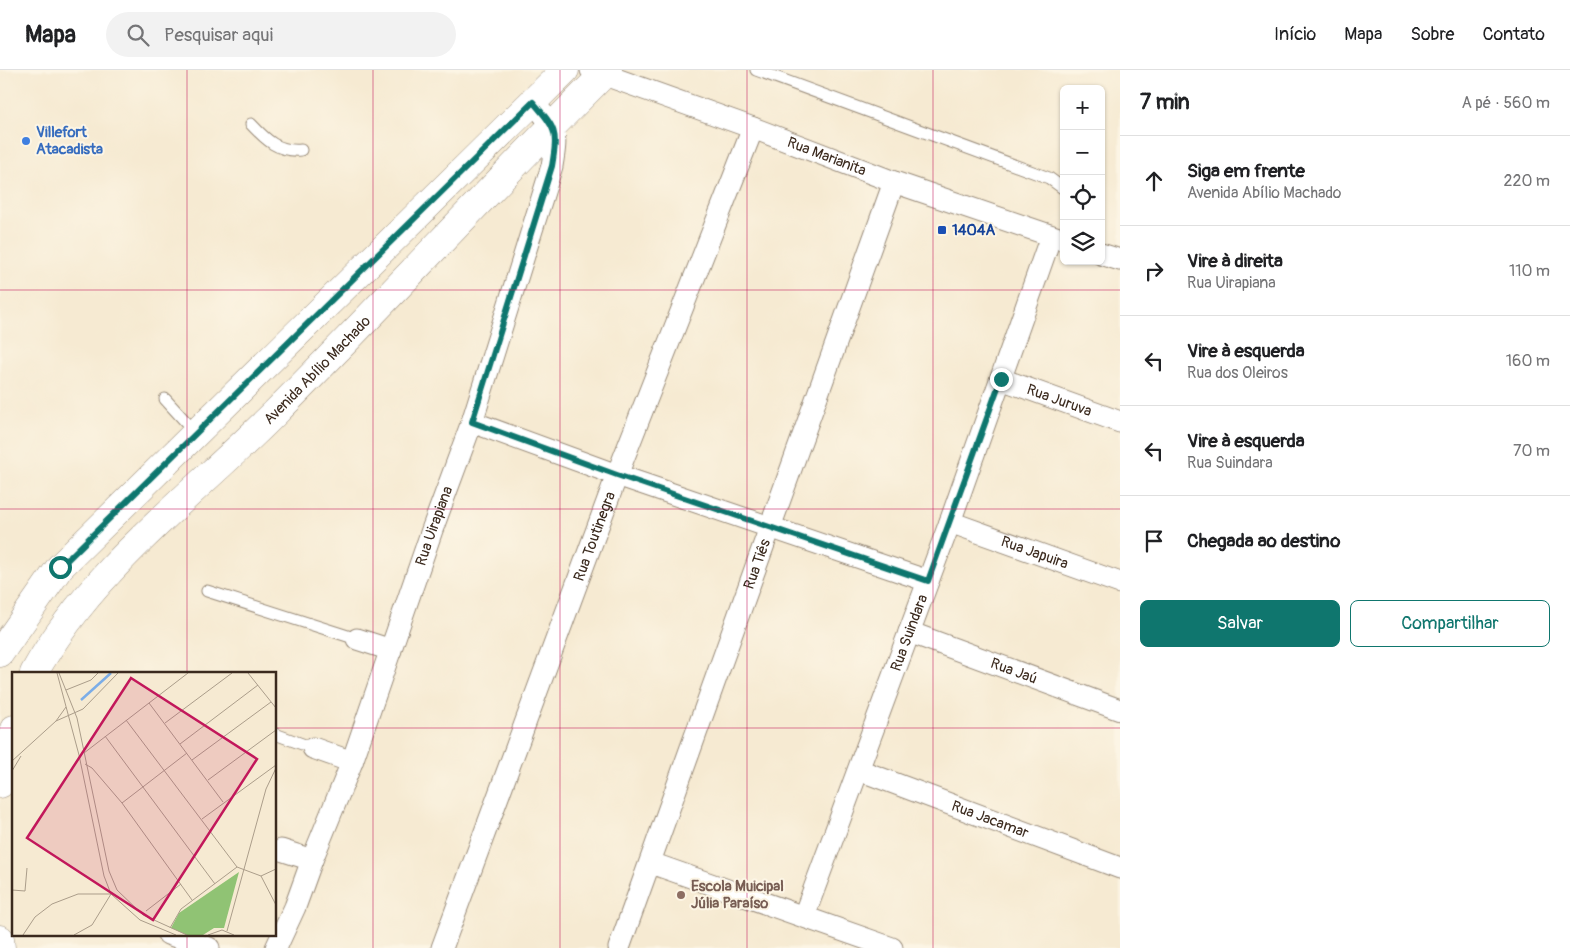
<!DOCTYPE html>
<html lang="pt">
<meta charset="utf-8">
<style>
body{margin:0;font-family:Pangolin,sans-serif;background:#f2f2f2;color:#202124}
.controls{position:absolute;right:15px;top:15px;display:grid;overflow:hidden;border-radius:8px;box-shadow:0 1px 4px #0004}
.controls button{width:45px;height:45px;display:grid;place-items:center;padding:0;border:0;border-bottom:1px solid #e0e0e0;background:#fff;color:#202124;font:25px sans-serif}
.stop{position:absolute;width:15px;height:15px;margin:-11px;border:4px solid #0f766e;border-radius:50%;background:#fff}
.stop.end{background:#0f766e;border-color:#fff;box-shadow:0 1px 5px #0008}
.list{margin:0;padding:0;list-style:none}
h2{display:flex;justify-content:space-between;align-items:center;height:65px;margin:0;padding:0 20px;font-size:21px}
h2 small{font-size:16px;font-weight:400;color:#757577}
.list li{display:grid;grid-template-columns:32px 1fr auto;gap:15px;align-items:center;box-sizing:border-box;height:90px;padding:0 20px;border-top:1px solid #e0e0e0}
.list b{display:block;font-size:19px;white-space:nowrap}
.list p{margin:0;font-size:16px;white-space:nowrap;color:#757577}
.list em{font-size:16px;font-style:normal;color:#757577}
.actions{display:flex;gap:10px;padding:15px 20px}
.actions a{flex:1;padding:11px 0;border:1px solid #0f766e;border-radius:8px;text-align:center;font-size:18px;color:#0f766e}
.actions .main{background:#0f766e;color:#fff}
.icon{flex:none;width:28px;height:28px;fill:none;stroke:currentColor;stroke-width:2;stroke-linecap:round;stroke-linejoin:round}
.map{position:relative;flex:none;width:1120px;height:878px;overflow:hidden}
header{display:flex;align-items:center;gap:30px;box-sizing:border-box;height:70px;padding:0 25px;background:#fff;border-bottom:1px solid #e0e0e0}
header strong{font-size:24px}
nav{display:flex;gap:28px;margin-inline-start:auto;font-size:18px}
.search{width:350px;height:45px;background:#f2f2f2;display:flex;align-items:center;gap:12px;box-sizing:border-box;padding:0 18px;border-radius:28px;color:#757577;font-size:19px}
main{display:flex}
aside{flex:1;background:#fff}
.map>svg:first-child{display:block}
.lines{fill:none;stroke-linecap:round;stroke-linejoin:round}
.lane-casing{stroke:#988a78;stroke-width:13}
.street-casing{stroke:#988a78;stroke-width:23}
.secondary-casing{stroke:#988a78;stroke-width:29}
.lane{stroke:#fff;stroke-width:11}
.street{stroke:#fff;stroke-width:21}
.secondary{stroke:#fff;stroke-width:28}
.route{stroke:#0f766e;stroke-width:6}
.grid{fill:none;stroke:#c2185b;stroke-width:1;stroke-opacity:0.55}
.shop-dot{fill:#3f7fe0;stroke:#fcf5e5;stroke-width:2}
.transit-dot{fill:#1a4fb4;stroke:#fcf5e5;stroke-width:2}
.education-dot{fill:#8d6e63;stroke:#fcf5e5;stroke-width:2}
.labels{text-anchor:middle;stroke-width:4;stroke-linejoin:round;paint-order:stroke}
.shop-label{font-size:15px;font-weight:bold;fill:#366cbe;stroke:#fcf5e5;text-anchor:start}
.street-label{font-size:15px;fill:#3b2a1e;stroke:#fcf5e5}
.transit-label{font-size:15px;font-weight:bold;fill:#164399;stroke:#fcf5e5;text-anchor:start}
.education-label{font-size:15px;font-weight:bold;fill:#785e54;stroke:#fcf5e5;text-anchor:start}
.inset-river{fill:none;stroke:#7cade7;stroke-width:2.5}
.inset-road{fill:none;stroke:#ab9d8a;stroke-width:1}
.view{fill:#c2185b;fill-opacity:0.15;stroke:#c2185b;stroke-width:2.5}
.inset-edge{fill:none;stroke:#3b2a1e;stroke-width:2.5}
</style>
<header>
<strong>Mapa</strong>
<div class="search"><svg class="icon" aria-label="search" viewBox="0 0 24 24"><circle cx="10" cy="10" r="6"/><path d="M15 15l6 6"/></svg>Pesquisar aqui</div>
<nav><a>Início</a><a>Mapa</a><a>Sobre</a><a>Contato</a></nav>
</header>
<main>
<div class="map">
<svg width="1120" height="878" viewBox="0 0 1120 878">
<rect width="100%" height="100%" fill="#fcf5e5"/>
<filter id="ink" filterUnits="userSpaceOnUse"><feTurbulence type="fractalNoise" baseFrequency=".02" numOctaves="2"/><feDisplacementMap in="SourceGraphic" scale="10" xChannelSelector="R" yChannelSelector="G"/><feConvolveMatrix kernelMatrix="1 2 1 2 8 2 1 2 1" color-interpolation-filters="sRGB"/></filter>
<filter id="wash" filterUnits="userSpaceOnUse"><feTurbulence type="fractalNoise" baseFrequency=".0096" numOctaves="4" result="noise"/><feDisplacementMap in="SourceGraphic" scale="20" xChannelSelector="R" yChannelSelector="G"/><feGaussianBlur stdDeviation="1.12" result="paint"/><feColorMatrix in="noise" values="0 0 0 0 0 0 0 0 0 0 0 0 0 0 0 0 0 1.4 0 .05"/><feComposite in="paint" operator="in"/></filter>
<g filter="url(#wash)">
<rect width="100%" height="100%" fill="#f6ead2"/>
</g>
<g filter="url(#ink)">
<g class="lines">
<g class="lane-casing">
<g id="lane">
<polyline points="756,0 1049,108 1064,119"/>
<path d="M251,54C266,70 278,82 301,80"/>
<polyline points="165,329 196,363"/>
<polyline points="207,521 357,569"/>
<polyline points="275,664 313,678"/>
</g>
</g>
<g class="street-casing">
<g id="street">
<path id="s1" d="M591,0L753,58L894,112L1064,170"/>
<polyline points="1101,184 1120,190"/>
<path id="s2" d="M1001,309L1120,352"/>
<polyline points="472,352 617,405 928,511"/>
<path id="s3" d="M950,452L1120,513"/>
<path id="s4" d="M909,562L1120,640"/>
<polyline points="357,569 391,580"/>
<polyline points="313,678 352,692"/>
<path id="s5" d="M859,700L1120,798"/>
<polyline points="281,780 312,790"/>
<polyline points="651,793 892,878"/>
<path id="s6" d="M804,846L950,452L1051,166"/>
<polyline points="168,864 209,878"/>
<path id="s7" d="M276,878L295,837L312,790L352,692L432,460L472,352L552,96C558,61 556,59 533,32"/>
<path id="s8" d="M442,878L617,405L753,58"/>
<path id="s9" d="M619,878L894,112"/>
</g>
</g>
<g class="secondary-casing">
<g id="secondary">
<polyline points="0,583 60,497 565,0"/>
<path id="s10" d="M34,603C92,499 192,426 275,343C388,230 495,112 608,0"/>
<polyline points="0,714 14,659"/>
<polyline points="0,869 1,878"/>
</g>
</g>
<use href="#lane" class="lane"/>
<use href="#street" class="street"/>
<use href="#secondary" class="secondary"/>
</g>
</g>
<g class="lines" filter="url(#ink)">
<path class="route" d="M60,497L533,32C556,59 558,61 552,96L472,352L617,405L928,511L1001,309"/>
</g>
<path class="grid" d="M187,0V603M373,0V878M560,0V878M747,0V878M933,0V878M0,220H1120M0,439H1120M0,658H14M275,658H1120M187,864V878"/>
<circle class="shop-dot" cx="26" cy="71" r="5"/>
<rect class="transit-dot" x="937" y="155" width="10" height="10" rx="2.5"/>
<circle class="education-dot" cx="681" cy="825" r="5"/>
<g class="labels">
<g class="shop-label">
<text x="36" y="67">Villefort<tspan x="36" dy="17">Atacadista</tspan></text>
</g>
<g class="street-label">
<text dy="5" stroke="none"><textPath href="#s1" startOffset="251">Rua Marianita</textPath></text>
<text dy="5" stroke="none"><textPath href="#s10" startOffset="416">Avenida Abílio Machado</textPath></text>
<text dy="5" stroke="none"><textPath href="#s2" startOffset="62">Rua Juruva</textPath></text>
<text dy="5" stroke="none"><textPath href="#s7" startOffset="451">Rua Uirapiana</textPath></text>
<text dy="5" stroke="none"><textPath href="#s8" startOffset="439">Rua Toutinegra</textPath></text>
<text dy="5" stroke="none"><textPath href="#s3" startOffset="90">Rua Japuira</textPath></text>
<text dy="5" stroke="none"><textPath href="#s9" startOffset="408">Rua Tiês</textPath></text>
<text dy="5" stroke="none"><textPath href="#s6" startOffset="302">Rua Suindara</textPath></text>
<text dy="5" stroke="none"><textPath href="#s4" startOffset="112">Rua Jaú</textPath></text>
<text dy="5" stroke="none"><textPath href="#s5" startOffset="140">Rua Jacamar</textPath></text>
</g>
<g class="transit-label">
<text x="952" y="165">1404A</text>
</g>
<g class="education-label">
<text x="691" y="821">Escola Muicipal<tspan x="691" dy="17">Júlia Paraíso</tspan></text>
</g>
</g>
<g transform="translate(12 602)">
<rect width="264" height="264" fill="#f6ead2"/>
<path d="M227,200L212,256H202L191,263H175L159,256L167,241Z" fill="#90c374"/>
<path class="inset-river" d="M69,28L99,1"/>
<path class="inset-road" d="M45,1L67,83L92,204L99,222L128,248L164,263M47,1L65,46L97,199L105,218L131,243L175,263M236,1L264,36M54,18L79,8L86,1M137,31L211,130M114,48L225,195L249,204L264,233M44,49L71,37L106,1M153,51L220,1M93,64L203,212M168,72L246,13M72,81L176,1M180,88L259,30M0,89L44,49L54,35M73,92L80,96L110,131L180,228M0,99L9,84M196,108L264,58M110,131L175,81M190,147L264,93M249,204L264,197M0,218L13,219L15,196M134,239L169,212M158,256L169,237L225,195M215,259L254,117L264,96M11,263L23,245L40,232L66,222H99M62,263L80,253L99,222M196,263L210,258L222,263"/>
<path class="view" d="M119,6L245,87L141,248L15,166Z"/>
<rect width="264" height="264" class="inset-edge"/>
</g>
</svg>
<div class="controls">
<button>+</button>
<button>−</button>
<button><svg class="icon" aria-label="locate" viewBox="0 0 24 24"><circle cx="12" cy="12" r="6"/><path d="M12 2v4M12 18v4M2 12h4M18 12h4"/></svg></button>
<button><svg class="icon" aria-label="layers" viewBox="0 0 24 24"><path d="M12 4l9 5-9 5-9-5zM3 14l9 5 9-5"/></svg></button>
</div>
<div class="stop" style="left:60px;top:497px"></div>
<div class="stop end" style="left:1001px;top:309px"></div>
</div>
<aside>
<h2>7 min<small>A pé · 560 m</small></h2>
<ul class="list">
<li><svg class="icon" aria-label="ahead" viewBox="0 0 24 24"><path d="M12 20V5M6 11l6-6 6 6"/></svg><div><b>Siga em frente</b><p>Avenida Abílio Machado</p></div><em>220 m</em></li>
<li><svg class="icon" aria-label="right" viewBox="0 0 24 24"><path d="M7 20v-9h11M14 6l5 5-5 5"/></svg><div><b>Vire à direita</b><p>Rua Uirapiana</p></div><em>110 m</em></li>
<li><svg class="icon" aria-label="left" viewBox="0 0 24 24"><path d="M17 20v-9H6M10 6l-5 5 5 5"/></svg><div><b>Vire à esquerda</b><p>Rua dos Oleiros</p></div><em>160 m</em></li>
<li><svg class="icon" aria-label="left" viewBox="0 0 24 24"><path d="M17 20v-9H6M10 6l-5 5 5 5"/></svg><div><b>Vire à esquerda</b><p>Rua Suindara</p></div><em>70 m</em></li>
<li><svg class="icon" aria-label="arrive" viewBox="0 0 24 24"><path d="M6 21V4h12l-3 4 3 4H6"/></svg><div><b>Chegada ao destino</b></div></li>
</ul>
<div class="actions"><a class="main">Salvar</a><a>Compartilhar</a></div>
</aside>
</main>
